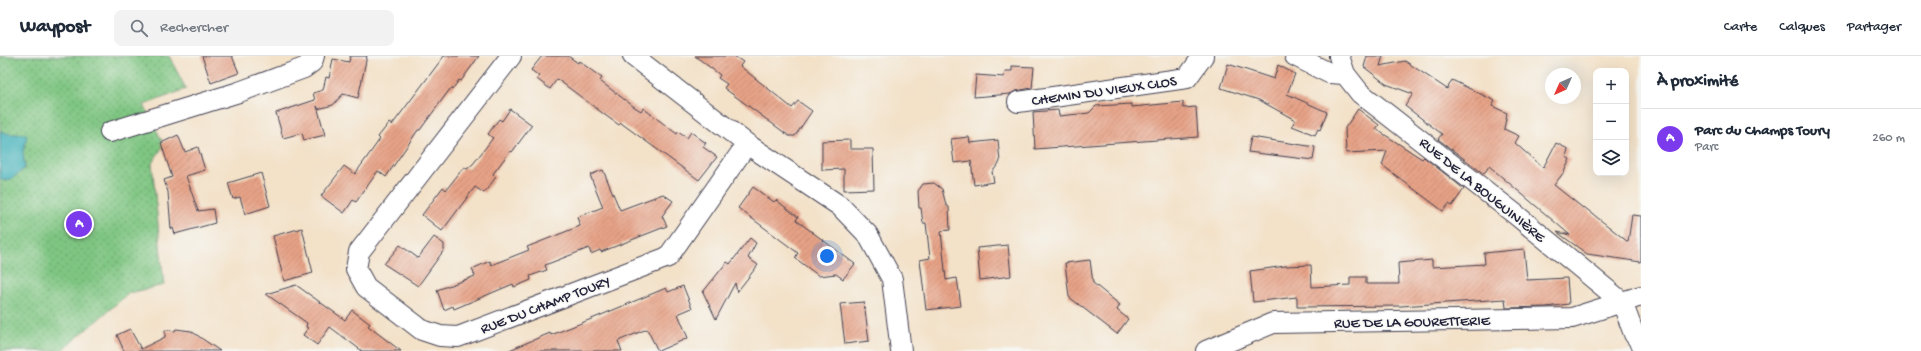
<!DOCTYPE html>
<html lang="fr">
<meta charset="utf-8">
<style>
body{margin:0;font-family:"Gochi Hand",sans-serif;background:#f2f2f3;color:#1f2937}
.controls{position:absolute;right:12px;top:12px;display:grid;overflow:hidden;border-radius:8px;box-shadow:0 4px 16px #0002}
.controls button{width:36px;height:36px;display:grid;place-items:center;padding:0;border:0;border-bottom:1px solid #e0e1e3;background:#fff;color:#1f2937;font:20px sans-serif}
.compass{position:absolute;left:1545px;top:12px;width:36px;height:36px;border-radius:50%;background:#fff;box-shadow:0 4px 16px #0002;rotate:225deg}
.you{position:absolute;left:827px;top:200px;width:14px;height:14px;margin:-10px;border:3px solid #fff;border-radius:50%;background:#1a73e8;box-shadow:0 0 0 6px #1a73e833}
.badge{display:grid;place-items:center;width:26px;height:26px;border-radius:50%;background:#7c3aed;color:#fff;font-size:13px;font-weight:700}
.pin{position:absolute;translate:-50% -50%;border:2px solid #fff;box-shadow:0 1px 4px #0006}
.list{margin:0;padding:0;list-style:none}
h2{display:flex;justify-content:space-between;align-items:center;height:52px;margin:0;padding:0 16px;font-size:17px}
h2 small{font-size:13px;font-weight:400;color:#747a83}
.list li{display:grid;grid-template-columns:26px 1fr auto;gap:12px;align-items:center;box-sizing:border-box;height:60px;padding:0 16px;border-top:1px solid #e0e1e3}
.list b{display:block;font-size:15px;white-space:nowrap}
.list p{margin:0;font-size:13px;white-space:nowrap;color:#747a83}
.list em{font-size:13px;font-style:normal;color:#747a83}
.icon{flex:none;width:22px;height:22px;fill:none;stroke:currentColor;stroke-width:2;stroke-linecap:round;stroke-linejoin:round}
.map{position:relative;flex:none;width:1641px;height:295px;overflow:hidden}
header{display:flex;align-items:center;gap:24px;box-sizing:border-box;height:56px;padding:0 20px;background:#fff;border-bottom:1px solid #e0e1e3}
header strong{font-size:19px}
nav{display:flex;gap:22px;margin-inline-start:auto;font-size:14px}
.search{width:280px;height:36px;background:#f2f2f3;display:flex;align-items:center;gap:10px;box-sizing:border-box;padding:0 14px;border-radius:8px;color:#747a83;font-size:15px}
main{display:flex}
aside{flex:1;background:#fff}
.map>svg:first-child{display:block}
.park{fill:url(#park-dots);stroke:#50745e}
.water{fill:#41b1ba;stroke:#326a7a}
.building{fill:url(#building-hatch)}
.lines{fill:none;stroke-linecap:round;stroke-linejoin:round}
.street-casing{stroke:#413f50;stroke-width:22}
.street{stroke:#fff;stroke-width:20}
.labels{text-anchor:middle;stroke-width:3;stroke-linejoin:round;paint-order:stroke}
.street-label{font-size:15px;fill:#22223b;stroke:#f6f6f2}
</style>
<header>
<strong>Waypost</strong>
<div class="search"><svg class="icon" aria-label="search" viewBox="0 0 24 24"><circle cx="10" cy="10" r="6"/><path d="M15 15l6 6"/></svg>Rechercher</div>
<nav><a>Carte</a><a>Calques</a><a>Partager</a></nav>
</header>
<main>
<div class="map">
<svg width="1641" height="295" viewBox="0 0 1641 295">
<defs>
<pattern id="park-dots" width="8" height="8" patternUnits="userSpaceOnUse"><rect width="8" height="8" fill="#7fc682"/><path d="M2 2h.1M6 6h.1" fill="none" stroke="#68a06c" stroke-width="1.8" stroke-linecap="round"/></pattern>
<pattern id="building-hatch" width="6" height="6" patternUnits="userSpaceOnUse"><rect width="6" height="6" fill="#e7a387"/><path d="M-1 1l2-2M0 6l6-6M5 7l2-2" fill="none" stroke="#bb8470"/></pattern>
</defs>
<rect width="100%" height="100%" fill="#f6f6f2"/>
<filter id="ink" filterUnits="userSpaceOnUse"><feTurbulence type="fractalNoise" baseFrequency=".025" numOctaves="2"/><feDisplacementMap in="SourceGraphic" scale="8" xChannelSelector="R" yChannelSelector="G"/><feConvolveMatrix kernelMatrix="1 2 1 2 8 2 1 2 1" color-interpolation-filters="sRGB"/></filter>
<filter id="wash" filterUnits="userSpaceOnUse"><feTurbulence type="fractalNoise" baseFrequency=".012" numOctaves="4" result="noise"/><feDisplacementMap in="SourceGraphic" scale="16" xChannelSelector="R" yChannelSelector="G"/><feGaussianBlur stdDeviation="0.9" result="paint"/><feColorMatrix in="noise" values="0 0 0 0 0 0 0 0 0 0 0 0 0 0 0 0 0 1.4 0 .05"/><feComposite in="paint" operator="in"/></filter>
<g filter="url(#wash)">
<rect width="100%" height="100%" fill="#f3e1c8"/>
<polygon class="park" points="0,0 169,0 186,33 144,49 164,89 152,107 164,229 129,237 61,295 0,295"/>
<polygon class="water" points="0,75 10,78 26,78 27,80 23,96 25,112 13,122 6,125 0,123"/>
<g id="blocks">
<g class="building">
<polygon points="202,0 232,0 239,17 211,27"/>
<polygon points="350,0 367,0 358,42 343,38 333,49 318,53 317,50 325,79 304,84 302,77 283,82 276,57 315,44 313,37 323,34 326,21 329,22 333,3 349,6"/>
<polygon points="444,0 479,0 461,25 459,24 452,34 450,33 420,74 418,74 386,121 378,115 356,146 353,144 344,157 321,140 344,110 355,118 380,83 378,81 389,67 392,69"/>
<polygon points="542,0 568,0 578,7 579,5 602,22 600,25 633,50 641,55 643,52 677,78 678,76 687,82 691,76 706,87 703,91 717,101 699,124 621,67 619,69 609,62 557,23 550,33 537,23 539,20 531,14"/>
<polygon points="695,0 734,0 743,6 740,10 792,52 798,45 812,55 795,80 789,80 724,32 727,28 718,22 720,19"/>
<polygon points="1367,0 1383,0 1380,10 1405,5 1447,33 1452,24 1495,45 1492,50 1507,57 1504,73 1519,80 1515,87 1543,112 1556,87 1568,93 1566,101 1570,103 1564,116 1554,129 1583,152 1584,151 1628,186 1632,159 1641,160 1641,206 1587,198 1557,176 1570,179 1489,110 1484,118 1438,83 1442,78 1405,50 1413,38 1386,28 1364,11"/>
<polygon points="1228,8 1274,23 1278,9 1295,18 1287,38 1327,56 1320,74 1318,73 1315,79 1292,70 1295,64 1259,44 1221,32"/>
<polygon points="1012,10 1034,11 1032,32 1016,35 1010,38 974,41 976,19 1004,21 1005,15 1012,15"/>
<polygon points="1183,46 1183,52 1196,51 1198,81 1035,93 1033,56 1058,54 1059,60 1089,57 1096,50 1132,48 1132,51"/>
<polygon points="510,53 532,69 512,96 510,95 493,118 496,121 484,137 475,131 442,175 422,159 443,131 446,134 464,111 467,113 473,108 493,82 488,78 499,63 502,65"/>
<polygon points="1358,53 1379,69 1376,73 1422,103 1424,101 1464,133 1452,150 1449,148 1443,155 1382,109 1387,95 1346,97 1345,72"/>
<polygon points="178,79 185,96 198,91 205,114 186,120 198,155 213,153 215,167 175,178 173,172 171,173 168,136 164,124 172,121 161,87"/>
<polygon points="969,81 970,87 998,84 1000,106 992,116 994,126 974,129 971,105 954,107 951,83"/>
<polygon points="1251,81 1315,91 1313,104 1248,96"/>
<polygon points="850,84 850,93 873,93 874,133 844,134 844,113 822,114 822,85"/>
<polygon points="603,114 620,154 663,138 673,145 662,160 667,170 601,196 600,194 591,198 589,192 545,209 547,214 530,220 531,224 514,231 513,228 454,253 453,250 444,254 437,234 475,220 472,213 490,205 491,209 529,194 527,191 580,170 577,161 603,151 590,119"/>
<polygon points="261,117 270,150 245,158 240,141 233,143 228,127"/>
<polygon points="934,127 942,133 946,149 949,151 950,174 941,175 946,224 957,222 961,250 926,254 920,204 930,202 926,167 923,167 921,152 919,152 918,135 923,128"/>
<polygon points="753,131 774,146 776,144 798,161 796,164 855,208 843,223 836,218 819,220 795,202 798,197 738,152"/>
<polygon points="302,172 313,217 284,225 273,180"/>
<polygon points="434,181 444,188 444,194 418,230 384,208 400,189 418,202"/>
<polygon points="750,182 756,187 748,202 758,209 737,236 735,227 716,263 703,236 727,206 730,208"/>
<polygon points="1008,189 1011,220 980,224 977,192"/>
<polygon points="1524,193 1527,224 1567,222 1569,248 1546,251 1506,252 1505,243 1401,250 1297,251 1297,241 1253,246 1250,215 1285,210 1311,209 1312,231 1350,229 1350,221 1366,221 1366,228 1399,228 1398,207 1432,204 1432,211 1485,208 1484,197"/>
<polygon points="1090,204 1093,227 1120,249 1117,254 1128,263 1117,278 1069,241 1065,207"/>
<polygon points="296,229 345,264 352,254 370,268 368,270 401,295 362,295 330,271 317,289 303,279 308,272 306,271 307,267 266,238"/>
<polygon points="683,230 692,252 678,258 688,282 658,295 647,273 618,285 622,295 507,295 550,277 551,279 594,262 666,232 668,236"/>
<polygon points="864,246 869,285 845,288 840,248"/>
<polygon points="130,273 141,293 165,281 165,274 175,275 176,273 191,275 220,295 124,295 117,279"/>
</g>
</g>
</g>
<g filter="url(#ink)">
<use href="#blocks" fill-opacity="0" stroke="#413f50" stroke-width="1"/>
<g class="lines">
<g class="street-casing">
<g id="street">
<polyline points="511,0 359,196 356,213 366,231 422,274 440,280 458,281 668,201 747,88"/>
<polyline points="633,0 747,88 840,150 868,179 892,223 901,295"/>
<polyline points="1295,0 1329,17 1345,18"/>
<polyline points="1339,0 1345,18 1360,37 1515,158 1622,246"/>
<polyline points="1018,46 1187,22 1203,0"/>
<polyline points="110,76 239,36 304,12 312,6 314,0"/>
<polyline points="1622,246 1634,278 1641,287"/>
<polyline points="1206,295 1273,267 1572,262 1641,240"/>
</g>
</g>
<use href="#street" class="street"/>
</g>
</g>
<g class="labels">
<g class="street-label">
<text transform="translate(1104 34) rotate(-8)" y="5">CHEMIN DU VIEUX CLOS</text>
<text transform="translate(1483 133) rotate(39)" y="5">RUE DE LA BOUGUINIÈRE</text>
<text transform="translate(545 248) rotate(-21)" y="5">RUE DU CHAMP TOURY</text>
<text transform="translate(1412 265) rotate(-1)" y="5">RUE DE LA GOURETTERIE</text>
</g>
</g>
</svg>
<div class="controls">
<button>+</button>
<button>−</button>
<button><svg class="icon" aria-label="layers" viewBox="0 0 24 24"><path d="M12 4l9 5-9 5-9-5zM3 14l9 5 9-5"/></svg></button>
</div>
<svg class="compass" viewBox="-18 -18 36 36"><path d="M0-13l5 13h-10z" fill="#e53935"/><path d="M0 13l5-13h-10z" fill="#747a83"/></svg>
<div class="you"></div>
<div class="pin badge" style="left:79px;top:168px">A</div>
</div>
<aside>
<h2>À proximité<small></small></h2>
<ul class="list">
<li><span class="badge">A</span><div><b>Parc du Champs Toury</b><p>Parc</p></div><em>260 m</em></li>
</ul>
</aside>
</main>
